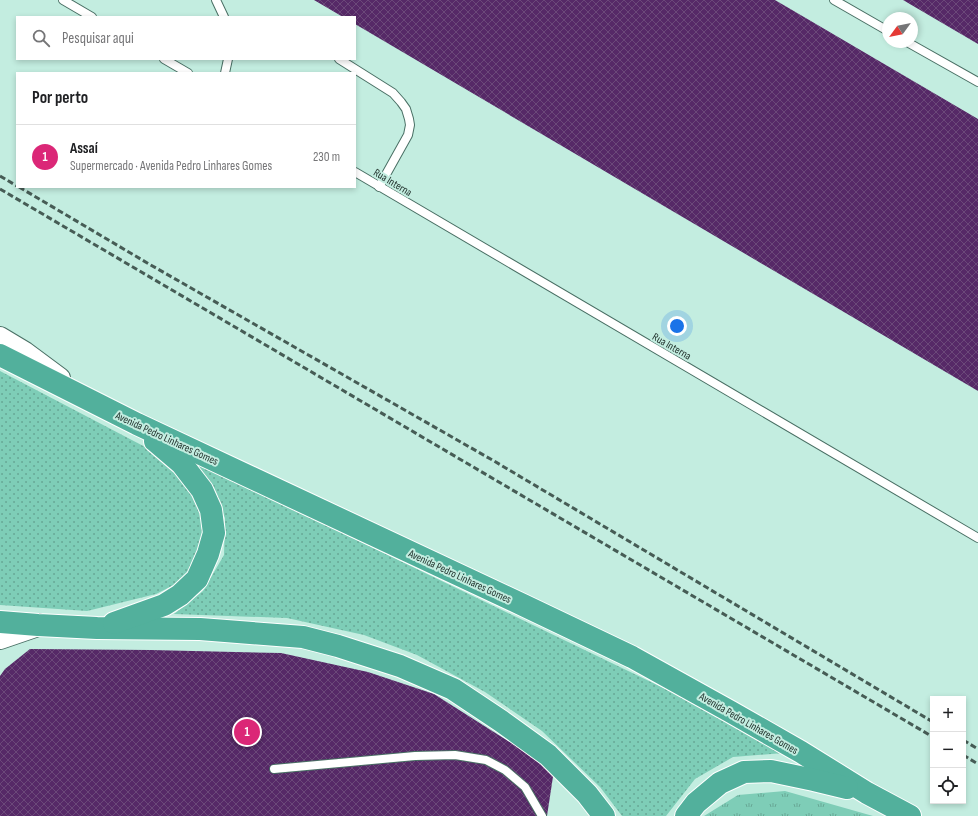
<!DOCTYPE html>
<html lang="pt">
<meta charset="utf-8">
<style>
body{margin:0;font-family:"Sofia Sans Condensed",sans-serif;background:#f6f6f6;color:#202124}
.controls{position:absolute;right:12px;bottom:12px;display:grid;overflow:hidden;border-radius:0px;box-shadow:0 2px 6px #0003}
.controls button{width:36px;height:36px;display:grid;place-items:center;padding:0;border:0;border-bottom:1px solid #e0e0e0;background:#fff;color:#202124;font:20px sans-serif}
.compass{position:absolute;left:882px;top:12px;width:36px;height:36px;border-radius:50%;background:#fff;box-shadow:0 2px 6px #0003;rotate:237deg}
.you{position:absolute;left:677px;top:326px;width:14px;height:14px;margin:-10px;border:3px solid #fff;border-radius:50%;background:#1a73e8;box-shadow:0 0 0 6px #1a73e833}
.badge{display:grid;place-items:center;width:26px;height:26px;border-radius:50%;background:#db2777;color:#fff;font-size:13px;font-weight:700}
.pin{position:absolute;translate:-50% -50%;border:2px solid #fff;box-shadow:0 1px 4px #0006}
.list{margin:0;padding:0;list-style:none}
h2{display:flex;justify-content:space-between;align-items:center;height:52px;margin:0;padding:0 16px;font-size:17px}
h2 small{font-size:13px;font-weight:400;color:#757577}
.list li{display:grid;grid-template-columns:26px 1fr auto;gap:12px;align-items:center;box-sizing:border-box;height:64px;padding:0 16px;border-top:1px solid #e0e0e0}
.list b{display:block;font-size:15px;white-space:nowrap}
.list p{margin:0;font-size:13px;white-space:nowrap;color:#757577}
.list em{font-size:13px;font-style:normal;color:#757577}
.icon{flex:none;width:22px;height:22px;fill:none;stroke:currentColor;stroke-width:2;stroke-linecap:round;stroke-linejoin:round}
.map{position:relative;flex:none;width:978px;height:816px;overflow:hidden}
.search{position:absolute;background:#fff;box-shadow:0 2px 6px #0003;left:16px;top:16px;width:340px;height:44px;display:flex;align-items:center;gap:10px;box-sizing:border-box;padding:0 14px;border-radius:0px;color:#757577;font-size:15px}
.panel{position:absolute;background:#fff;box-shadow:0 2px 6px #0003;left:16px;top:72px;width:340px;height:116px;border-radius:0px}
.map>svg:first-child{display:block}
.grass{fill:url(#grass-dots)}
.park{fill:url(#park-tufts)}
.building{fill:url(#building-cross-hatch)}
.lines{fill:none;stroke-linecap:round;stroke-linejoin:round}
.service-casing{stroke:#496f64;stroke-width:10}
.tertiary-casing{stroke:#496f64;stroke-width:22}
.secondary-casing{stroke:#496f64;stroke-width:24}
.trunk-casing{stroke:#fff;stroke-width:24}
.service{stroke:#fff;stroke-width:8}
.tertiary{stroke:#fff;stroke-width:20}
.secondary{stroke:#fff;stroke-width:22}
.trunk{stroke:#52b09c;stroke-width:22}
.rail{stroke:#465c55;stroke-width:3;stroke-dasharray:6 3;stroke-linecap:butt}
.labels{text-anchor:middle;stroke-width:4;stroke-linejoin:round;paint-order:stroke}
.street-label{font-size:11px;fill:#24342f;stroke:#c3ede0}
</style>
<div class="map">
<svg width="978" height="816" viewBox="0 0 978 816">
<defs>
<pattern id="grass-dots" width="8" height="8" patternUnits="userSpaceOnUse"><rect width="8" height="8" fill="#7ecdb7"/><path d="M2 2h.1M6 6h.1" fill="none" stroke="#67a795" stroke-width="1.8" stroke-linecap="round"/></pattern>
<pattern id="park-tufts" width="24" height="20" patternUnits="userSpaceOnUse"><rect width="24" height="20" fill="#7ecdb7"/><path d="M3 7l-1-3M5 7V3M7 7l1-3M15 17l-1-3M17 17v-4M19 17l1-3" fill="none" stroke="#67a795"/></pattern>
<pattern id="building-cross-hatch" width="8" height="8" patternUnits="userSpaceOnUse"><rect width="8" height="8" fill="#562967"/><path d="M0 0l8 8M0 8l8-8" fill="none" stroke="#6b4879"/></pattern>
</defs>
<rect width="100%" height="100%" fill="#c3ede0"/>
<g class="grass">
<polygon points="0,371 149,449 180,477 200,503 208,530 199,559 182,581 156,594 87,611 0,605"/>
<polygon points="191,460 796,752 733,757 695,779 666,816 622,816 600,787 542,731 485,692 417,655 364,635 287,618 174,614 203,591 224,555 225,518 215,495"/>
</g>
<polygon class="park" points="785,791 873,816 704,816 738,795"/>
<g class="building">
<polygon points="314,0 775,0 978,119 978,391 355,24 355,17 343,17"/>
<polygon points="903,0 978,0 978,44"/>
<polygon points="30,649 151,650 281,653 368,672 434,694 554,770 547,816 0,816 0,676 5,669"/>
</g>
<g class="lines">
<g class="service-casing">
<g id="service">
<polyline points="63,0 92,17"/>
<polyline points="216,0 224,17"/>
<polyline points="834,0 888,31"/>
<polyline points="907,42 978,82"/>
<polyline points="164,59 188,73"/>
<polyline points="339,59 393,93 401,102 406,109 409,119 410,125 408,135 379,187"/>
<polyline points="225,73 228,59"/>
<polyline points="355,172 978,538"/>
<polyline points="274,769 415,756 455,755 486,760 505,770 525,787 542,816"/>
</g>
</g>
<g class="tertiary-casing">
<polyline id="tertiary" points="0,337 25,352 60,378"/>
</g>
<g class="secondary-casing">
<polyline id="secondary" points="0,638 38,625"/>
</g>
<g class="trunk-casing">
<g id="trunk">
<polyline points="0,355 137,424 523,605 632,657 731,712 801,752 867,793 910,816"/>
<polyline points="0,622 38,625 97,628 200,629 303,637 338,646 400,666 453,689 501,721 548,755 587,794 604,816"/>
<polyline points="114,623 164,605 180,595 197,579 208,554 214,533 211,510 202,490 182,464 155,441"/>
<polyline points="686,816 696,803 720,783 744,772 771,771 814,780 847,788"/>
</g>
</g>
<use href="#service" class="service"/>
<use href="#tertiary" class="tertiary"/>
<use href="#secondary" class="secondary"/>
<use href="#trunk" class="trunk"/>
<g class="rail">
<polyline points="0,176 17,186"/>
<polyline points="19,187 149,264 494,461 933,722"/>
<polyline points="0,189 933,737"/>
<polyline points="963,740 978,749"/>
<polyline points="963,755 978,764"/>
</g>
</g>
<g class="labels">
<g class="street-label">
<text transform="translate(393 182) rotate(31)" y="4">Rua Interna</text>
<text transform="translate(672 346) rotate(30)" y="4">Rua Interna</text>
<text transform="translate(167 438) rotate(25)" y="4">Avenida Pedro Linhares Gomes</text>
<text transform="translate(460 576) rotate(25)" y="4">Avenida Pedro Linhares Gomes</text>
<text transform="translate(749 723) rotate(30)" y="4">Avenida Pedro Linhares Gomes</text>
</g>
</g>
</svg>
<div class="controls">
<button>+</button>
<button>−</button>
<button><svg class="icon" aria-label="locate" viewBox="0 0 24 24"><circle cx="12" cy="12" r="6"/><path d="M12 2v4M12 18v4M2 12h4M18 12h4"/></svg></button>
</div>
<svg class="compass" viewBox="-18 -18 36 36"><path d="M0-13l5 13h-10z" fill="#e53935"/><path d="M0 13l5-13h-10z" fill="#757577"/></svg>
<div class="you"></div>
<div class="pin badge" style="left:247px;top:732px">1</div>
<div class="search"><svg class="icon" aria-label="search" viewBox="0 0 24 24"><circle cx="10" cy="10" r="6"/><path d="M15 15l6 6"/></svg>Pesquisar aqui</div>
<section class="panel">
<h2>Por perto<small></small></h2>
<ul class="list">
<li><span class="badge">1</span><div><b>Assaí</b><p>Supermercado · Avenida Pedro Linhares Gomes</p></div><em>230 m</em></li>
</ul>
</section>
</div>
